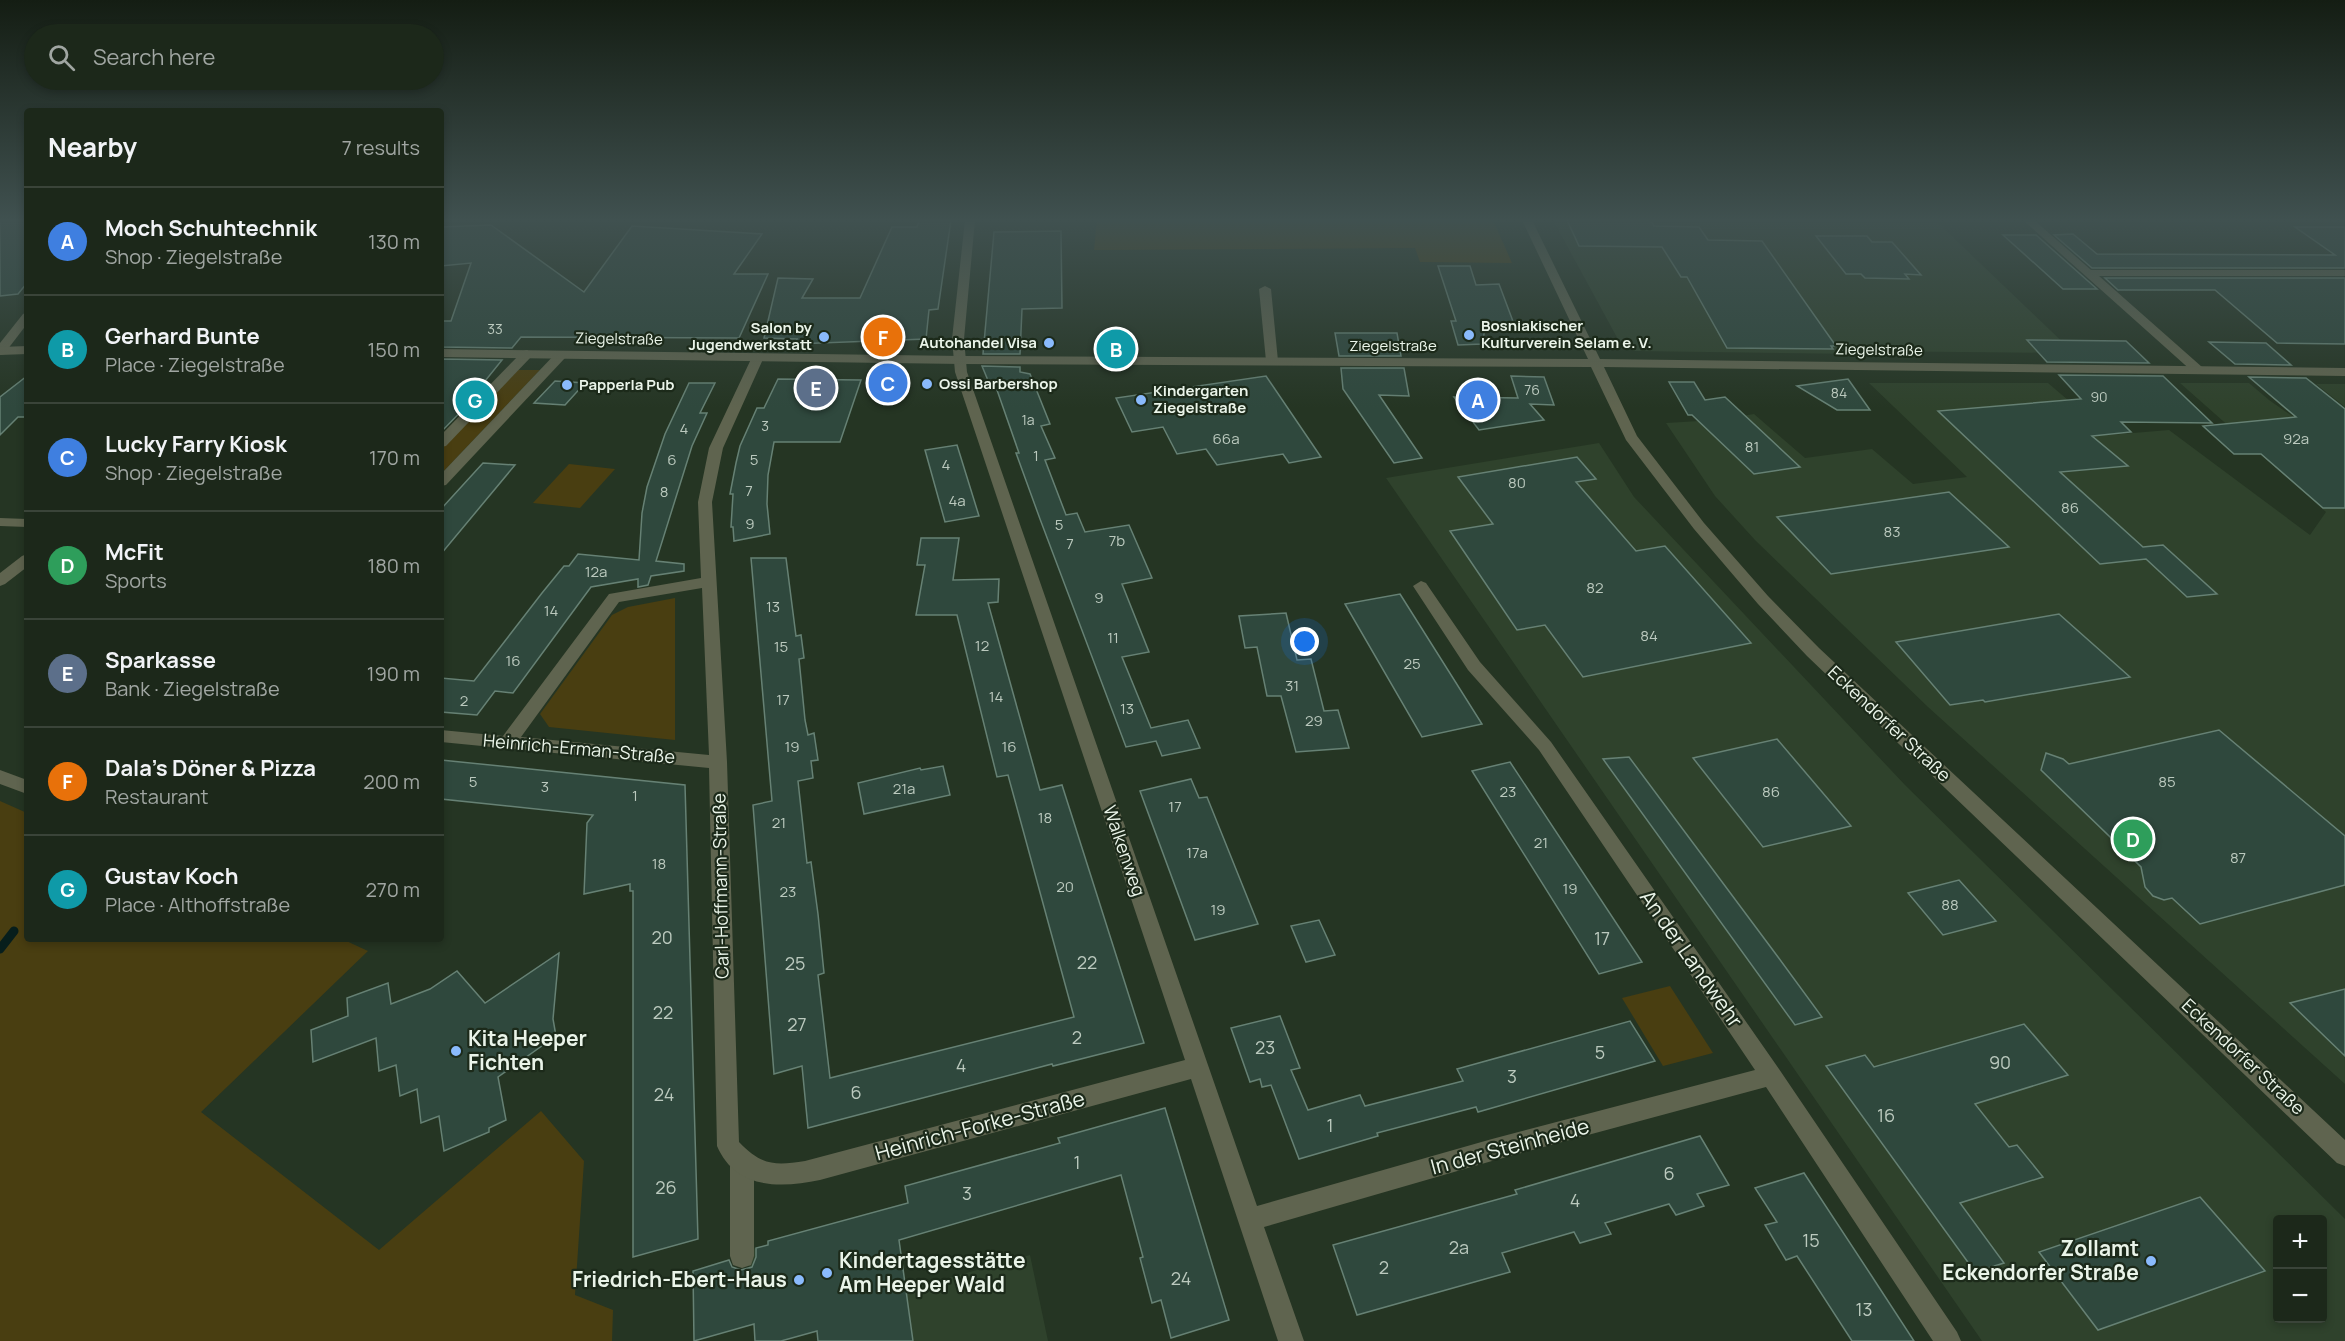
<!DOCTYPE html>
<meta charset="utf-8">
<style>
body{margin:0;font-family:Manrope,sans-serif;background:#293427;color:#f1f3f6}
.controls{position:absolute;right:18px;bottom:18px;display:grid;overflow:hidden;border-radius:6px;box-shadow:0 3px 9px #0003}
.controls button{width:54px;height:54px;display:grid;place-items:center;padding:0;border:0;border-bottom:2px solid #3a4439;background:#1c281a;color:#f1f3f6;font:30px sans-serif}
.you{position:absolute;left:1305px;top:642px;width:21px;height:21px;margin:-15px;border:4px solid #fff;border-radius:50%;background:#1a73e8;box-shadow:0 0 0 9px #1a73e833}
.badge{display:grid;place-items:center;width:39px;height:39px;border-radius:50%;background:#95b2f1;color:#fff;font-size:20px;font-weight:700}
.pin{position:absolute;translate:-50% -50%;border:3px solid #fff;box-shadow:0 2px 6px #0006}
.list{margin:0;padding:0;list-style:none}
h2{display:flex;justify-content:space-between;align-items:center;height:78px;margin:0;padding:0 24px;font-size:26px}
h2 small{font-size:20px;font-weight:400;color:#a0a6a2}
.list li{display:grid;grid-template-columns:39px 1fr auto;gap:18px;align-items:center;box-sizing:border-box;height:108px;padding:0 24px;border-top:2px solid #3a4439}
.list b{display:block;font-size:22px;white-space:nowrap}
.list p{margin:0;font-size:20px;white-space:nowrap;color:#a0a6a2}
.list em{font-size:20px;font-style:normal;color:#a0a6a2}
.icon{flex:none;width:33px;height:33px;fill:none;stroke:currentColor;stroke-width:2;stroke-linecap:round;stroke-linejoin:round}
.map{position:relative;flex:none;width:2345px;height:1341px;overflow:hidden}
.search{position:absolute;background:#1c281a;box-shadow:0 3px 9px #0003;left:24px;top:24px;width:420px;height:66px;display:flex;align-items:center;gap:15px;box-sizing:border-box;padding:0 21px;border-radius:33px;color:#a0a6a2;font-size:22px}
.panel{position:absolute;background:#1c281a;box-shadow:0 3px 9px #0003;left:24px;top:108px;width:420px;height:834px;border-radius:6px}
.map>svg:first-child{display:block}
.built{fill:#2f422c;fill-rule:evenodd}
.green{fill:#493e11}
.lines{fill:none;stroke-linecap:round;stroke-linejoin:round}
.stream{stroke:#071e1c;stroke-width:9}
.building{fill:#2f483d;stroke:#668174;stroke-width:1.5}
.service{fill:#5f644f;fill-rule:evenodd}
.minor{fill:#5f644f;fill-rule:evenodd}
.tertiary{fill:#5f644f;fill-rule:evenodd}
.poi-dot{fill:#8abafc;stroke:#1c2a1a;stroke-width:2}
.labels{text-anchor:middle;stroke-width:4.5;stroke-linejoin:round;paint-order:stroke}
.far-number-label{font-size:14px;fill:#bbc9be}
.far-poi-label{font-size:15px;font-weight:bold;fill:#eaf4e9;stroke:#1c2a1a;text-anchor:start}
.far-street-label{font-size:15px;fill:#eaf4e9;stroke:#1c2a1a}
.number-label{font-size:15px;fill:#bbc9be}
.street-label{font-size:18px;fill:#eaf4e9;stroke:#1c2a1a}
.near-number-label{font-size:18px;fill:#bbc9be}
.near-street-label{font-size:21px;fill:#eaf4e9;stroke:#1c2a1a}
.near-poi-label{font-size:21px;font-weight:bold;fill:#eaf4e9;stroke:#1c2a1a;text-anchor:start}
</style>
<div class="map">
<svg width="2345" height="1341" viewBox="0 0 2345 1341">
<rect width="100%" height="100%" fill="#253523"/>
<g class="built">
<polygon points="1553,220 1935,220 2074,353 1859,351 1860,354 1633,351 1620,343"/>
<polygon points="1869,383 2048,383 2109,435 2169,430 2310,535 2326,512 2180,383 2249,383 2269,400 2345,453 2345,1084 1928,707 1755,540 1715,496 1666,423 1716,420 1754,414 1805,458 1872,449 1913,484 1967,477"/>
<polygon points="2316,384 2345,384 2345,407"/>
<path d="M1599,443L1634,497L1905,785L2345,1219V1341H1982L1386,478ZM2278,1220H2322V1318H2278Z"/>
<polygon points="895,1206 906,1290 1030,1255 1048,1341 818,1341 817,1331 781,1341 755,1341 748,1250 768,1245 768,1241"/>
</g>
<g class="green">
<polygon points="1097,220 1493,220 1512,263 1420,262 1415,248 1094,250"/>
<polygon points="518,370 540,370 441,474 441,449"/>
<polygon points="569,464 615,469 580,508 533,503"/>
<polygon points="675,598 675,740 549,727 540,714 612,615 628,607"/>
<polygon points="0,801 27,813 27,939 342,939 368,951 201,1112 379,1250 541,1111 584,1161 575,1295 613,1310 612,1341 0,1341"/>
<polygon points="1670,986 1713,1053 1663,1066 1622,998"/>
</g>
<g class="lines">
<polyline class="stream" points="0,949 14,931"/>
</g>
<g class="building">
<polygon points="0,220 27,220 27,283 18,294 0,296"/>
<polygon points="919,220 951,220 938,309 929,310 926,339 794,344 797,339 764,338 778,278 813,279 802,298 860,298 892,227 917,227"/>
<polygon points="1567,220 1650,220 1654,226 1699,227 1708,240 1762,241 1836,346 1831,346 1833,349 1727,348 1687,277 1681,277 1662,247 1579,246"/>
<polygon points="491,225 584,292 632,226 762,234 734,274 768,274 739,338 521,337 512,348 441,347 441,321 451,321 471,263 441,266 441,227"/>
<polygon points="2295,227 2345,227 2345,268 2092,268 2054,235 2073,234 2097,254 2335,255"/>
<polygon points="1061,231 1062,308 1022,309 1020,354 983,354 994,232"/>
<polygon points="2003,235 2036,235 2097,289 2063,289"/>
<polygon points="1816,236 1867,236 1872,242 1892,242 1921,275 1905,274 1909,279 1865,278 1861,274 1846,274"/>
<polygon points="1438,266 1470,266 1476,285 1499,284 1514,324 1486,324 1482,344 1458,345 1451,321 1456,321"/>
<polygon points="2105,278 2345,278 2345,344 2277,343 2215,290 2118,290"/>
<polygon points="1335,333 1397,333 1401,356 1339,356"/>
<polygon points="2027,340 2126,341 2149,363 2047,362"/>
<polygon points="2209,342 2266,343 2291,365 2235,364"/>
<polygon points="441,359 502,360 481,386 485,387 441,432"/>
<polygon points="982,366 1020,367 1020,372 1030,374 1050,424 1041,426 1055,458 1045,460 1066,515 1077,513 1085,532 1129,525 1152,578 1122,584 1149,652 1122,657 1151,728 1188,720 1200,748 1162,756 1156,741 1126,747 1040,519 1016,453 1019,453 997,390 992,390"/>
<polygon points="1341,368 1404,368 1409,396 1379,395 1422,458 1394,463 1343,389"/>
<polygon points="2059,375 2163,376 2212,423 2121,422 2131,432 2092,436 2128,466 2060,472 2143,547 2163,545 2217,594 2187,597 2146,559 2100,564 1938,411 2081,399"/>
<polygon points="27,376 27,417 18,417 0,435 0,397"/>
<polygon points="1266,376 1321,457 1289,463 1283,454 1217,465 1206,449 1177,454 1163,427 1132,432 1116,398"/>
<polygon points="1511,376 1544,377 1554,405 1530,404 1544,420 1479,430 1454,397 1518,398"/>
<polygon points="2249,377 2306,378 2345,409 2345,508 2323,508 2261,454 2234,454 2203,426 2296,417"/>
<polygon points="778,379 861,380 840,442 774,442 768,475 767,504 770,534 734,541 733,527 731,527 733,494 730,494 736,463 740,446 757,408 764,408"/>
<polygon points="1848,379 1870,410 1837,410 1797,386"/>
<polygon points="555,381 585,383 565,405 534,403"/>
<polygon points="1669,382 1694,382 1705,400 1725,397 1800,467 1754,474 1692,415 1688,415"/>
<polygon points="689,383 715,383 700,413 707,413 692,446 656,561 684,564 684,571 651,576 648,585 638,587 638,579 591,587 513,693 495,691 477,715 441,712 441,678 474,681 542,593 564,566 569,566 578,554 639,560 642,513 647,487 665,434"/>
<polygon points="957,445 979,516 945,522 925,450"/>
<polygon points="1577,457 1596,479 1576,482 1636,551 1665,546 1751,643 1583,677 1545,625 1517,630 1450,531 1493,524 1458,477"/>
<polygon points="483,463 515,465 441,554 441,509"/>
<polygon points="1949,492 2009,547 1831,574 1777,517"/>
<polygon points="921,538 959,538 953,580 999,579 998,602 988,603 1040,790 1062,785 1144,1043 1053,1066 1052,1064 808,1128 802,1066 774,1074 753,805 772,801 751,558 786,558 796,636 801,635 804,658 799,659 805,720 808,735 814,733 818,760 811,761 813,778 798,781 807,863 811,862 818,914 824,973 818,975 830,1078 1074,1017 1008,775 997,777 957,615 916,615 925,565 917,565"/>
<polygon points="1400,594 1482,724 1422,737 1345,604"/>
<polygon points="1286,613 1297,660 1311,659 1324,711 1338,710 1349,748 1296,752 1281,696 1267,696 1257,647 1245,648 1239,616"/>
<polygon points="2059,614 2130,677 1985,702 1983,700 1950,705 1896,642"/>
<polygon points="2219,730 2345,836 2345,885 2200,924 2172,898 2164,900 2153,896 2145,887 2141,867 2041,770 2046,753 2063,759 2069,764"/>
<polygon points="1777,739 1851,826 1763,847 1693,758"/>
<polygon points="1629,757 1778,957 1822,1017 1795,1025 1603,759"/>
<polygon points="441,760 685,785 698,1239 633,1257 633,891 630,891 630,884 584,894 587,823 593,815 441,799"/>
<polygon points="1510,762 1642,962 1599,974 1472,771"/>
<polygon points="943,766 950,795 864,814 858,783 920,768 921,770"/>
<polygon points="1191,779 1199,798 1207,797 1258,924 1195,940 1140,791"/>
<polygon points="1959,880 1996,921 1943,935 1908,893"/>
<polygon points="1319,920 1335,955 1306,962 1291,926"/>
<polygon points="559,953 553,1019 556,1036 498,1077 506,1120 489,1128 489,1132 444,1151 439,1116 421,1123 417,1089 400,1096 396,1065 379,1071 376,1038 313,1062 311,1030 348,1016 347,998 388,983 391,1004 430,989 457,971 485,1003"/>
<polygon points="2345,989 2345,1056 2290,1003"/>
<polygon points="1280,1016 1300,1068 1291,1070 1308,1110 1360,1095 1365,1106 1463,1081 1457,1069 1630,1021 1655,1061 1478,1112 1476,1107 1377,1133 1378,1136 1299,1159 1271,1085 1262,1087 1260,1079 1250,1082 1231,1028"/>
<polygon points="2024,1024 2068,1075 1975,1104 2009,1147 2017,1145 2043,1177 1960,1203 2004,1263 1975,1272 1826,1066 1865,1055 1874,1067"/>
<polygon points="1165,1108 1229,1320 1171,1338 1161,1300 1152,1303 1140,1258 1143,1257 1121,1175 899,1240 913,1341 818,1341 817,1331 781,1341 755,1341 754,1324 694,1341 693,1271 729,1260 732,1267 741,1270 752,1267 756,1257 756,1248 768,1245 768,1241 908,1203 905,1186 1060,1143 1058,1138"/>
<polygon points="1700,1136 1729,1185 1697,1194 1704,1206 1676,1215 1669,1204 1605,1223 1611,1234 1580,1243 1574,1232 1502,1253 1510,1272 1357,1315 1333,1245 1517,1194 1515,1190"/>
<polygon points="1804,1173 1871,1275 1914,1341 1852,1341 1797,1256 1786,1260 1765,1225 1777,1222 1755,1188"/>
<polygon points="2200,1197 2265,1271 2098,1330 2039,1252"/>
</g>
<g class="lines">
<g class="service">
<polygon points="1265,286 1271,289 1278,361 1272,365 1266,361 1259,289"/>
<polygon points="742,1152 750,1155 754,1163 754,1256 751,1265 742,1268 733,1265 730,1256 730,1163 734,1155"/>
</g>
<g class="minor">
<path d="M965,220H975L964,339L967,372L1257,1206L1492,1139L1755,1070L1539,750L1468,670L1413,586L1421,581L1426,583L1480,662L1551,742L1779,1069L1957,1332L1961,1341H1933L1766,1087L1492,1161L1264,1227L1304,1341H1278L1191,1079L820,1180C781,1188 736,1190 717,1146L709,768L441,742V730L503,736L609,594L701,578L698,502L709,448L752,357L758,353L764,357L723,448L712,502L727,762L739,1142C761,1165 774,1166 805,1161L1185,1060L955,372L952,339ZM702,588L709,755L521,737L619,602Z"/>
<polygon points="2023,220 2034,220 2091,270 2345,270 2345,276 2099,276 2202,367 2204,370 2198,374 2194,373"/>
<polygon points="27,312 27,324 4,354 0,355 0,343 23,314"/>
<polygon points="527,350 533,354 531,357 446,446 441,447 441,435 523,351"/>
<polygon points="561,351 567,355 565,358 446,485 441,486 441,474 557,352"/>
<polygon points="0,518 27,519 27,527 0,526"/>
<polygon points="27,554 27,567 5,584 0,586 0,573 22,556"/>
<polygon points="0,770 27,780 27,794 0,784"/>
</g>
<g class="tertiary">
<polygon points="1522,220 1532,220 1600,359 2345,368 2345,376 1604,367 1637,436 1704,523 1768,596 1819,648 2345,1140 2345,1166 2337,1163 1807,656 1758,604 1694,529 1626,440 1591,367 962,364 441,357 441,349 962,356 1588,359"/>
<polygon points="27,346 27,354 0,355 0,347"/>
</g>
</g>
<linearGradient id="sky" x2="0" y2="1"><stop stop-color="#141d13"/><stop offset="0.54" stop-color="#405150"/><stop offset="1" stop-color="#405150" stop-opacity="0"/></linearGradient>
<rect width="2345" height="408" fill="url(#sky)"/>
<g class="poi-dot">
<circle cx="1469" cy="335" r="6"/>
<circle cx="824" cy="337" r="6"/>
<circle cx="1049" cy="343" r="6"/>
<circle cx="927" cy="384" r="6"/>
<circle cx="567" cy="385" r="6"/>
<circle cx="1141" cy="400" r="6"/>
<circle cx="456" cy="1051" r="6"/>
<circle cx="2151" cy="1261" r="6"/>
<circle cx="827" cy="1273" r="6"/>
<circle cx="799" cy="1280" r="6"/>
</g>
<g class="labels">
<g class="far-number-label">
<text x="495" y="334">33</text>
<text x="1532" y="395">76</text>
<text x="1839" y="398">84</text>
<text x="2099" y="402">90</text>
<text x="1028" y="425">1a</text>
<text x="765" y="431">3</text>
</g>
<g class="far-poi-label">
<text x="1481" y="331">Bosniakischer<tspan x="1481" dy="17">Kulturverein Selam e. V.</tspan></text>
<text x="812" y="333" text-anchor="end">Salon by<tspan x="812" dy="17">Jugendwerkstatt</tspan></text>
<text x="1037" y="348" text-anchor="end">Autohandel Visa</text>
<text x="939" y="389">Ossi Barbershop</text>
<text x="579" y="390">Papperla Pub</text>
<text x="1153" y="396">Kindergarten<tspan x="1153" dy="17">Ziegelstraße</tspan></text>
</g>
<g class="far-street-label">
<text transform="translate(619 339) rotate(1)" y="5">Ziegelstraße</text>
<text x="1393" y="351">Ziegelstraße</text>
<text transform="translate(1879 350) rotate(1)" y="5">Ziegelstraße</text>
</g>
<g class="number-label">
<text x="684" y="434">4</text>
<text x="1226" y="444">66a</text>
<text x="2296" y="444">92a</text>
<text x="1752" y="452">81</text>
<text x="1036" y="461">1</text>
<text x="672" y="465">6</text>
<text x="754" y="465">5</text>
<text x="946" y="470">4</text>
<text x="1517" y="488">80</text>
<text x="749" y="496">7</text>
<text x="664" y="497">8</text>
<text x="957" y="506">4a</text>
<text x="2070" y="513">86</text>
<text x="750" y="529">9</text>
<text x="1059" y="530">5</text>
<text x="1892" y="537">83</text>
<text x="1117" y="546">7b</text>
<text x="1070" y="549">7</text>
<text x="596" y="577">12a</text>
<text x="1595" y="593">82</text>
<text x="1099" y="603">9</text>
<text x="773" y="612">13</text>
<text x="551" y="616">14</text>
<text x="1649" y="641">84</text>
<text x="1113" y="643">11</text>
<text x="982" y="651">12</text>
<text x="781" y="652">15</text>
<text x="513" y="666">16</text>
<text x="1412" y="669">25</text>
<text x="1292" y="691">31</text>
<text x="996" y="702">14</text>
<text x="783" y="705">17</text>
<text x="464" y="706">2</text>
<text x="1127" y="714">13</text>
<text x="1314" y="726">29</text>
<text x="792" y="752">19</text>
<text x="1009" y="752">16</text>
<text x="473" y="787">5</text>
<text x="2167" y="787">85</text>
<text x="545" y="792">3</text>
<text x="904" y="794">21a</text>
<text x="1508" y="797">23</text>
<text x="1771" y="797">86</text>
<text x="635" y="801">1</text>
<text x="1175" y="812">17</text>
<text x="1045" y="823">18</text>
<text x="779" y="828">21</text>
<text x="1541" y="848">21</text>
<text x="1197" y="858">17a</text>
<text x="2238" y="863">87</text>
<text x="659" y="869">18</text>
<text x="1065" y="892">20</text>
<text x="1570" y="894">19</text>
<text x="788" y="897">23</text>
<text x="1950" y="910">88</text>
<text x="1218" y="915">19</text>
</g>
<g class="street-label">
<text transform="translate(1889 724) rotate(43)" y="6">Eckendorfer Straße</text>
<text transform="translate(579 749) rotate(5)" y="6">Heinrich-Erman-Straße</text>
<text transform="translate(1124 851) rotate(71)" y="6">Walkenweg</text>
<text transform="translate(721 886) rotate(-91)" y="6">Carl-Hoffmann-Straße</text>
<text transform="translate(2243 1057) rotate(43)" y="6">Eckendorfer Straße</text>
</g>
<g class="near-number-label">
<text x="662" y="944">20</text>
<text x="1602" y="945">17</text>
<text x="1087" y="969">22</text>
<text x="795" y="970">25</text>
<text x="663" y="1019">22</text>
<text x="797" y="1031">27</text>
<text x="1077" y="1044">2</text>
<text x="1265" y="1054">23</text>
<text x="1600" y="1059">5</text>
<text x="2000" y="1069">90</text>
<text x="961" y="1072">4</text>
<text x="1512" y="1083">3</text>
<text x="856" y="1099">6</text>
<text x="664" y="1101">24</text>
<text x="1886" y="1122">16</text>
<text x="1330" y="1132">1</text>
<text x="1077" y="1169">1</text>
<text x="1669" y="1180">6</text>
<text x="666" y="1194">26</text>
<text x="967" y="1200">3</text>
<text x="1575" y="1207">4</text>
<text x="1811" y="1247">15</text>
<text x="1459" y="1254">2a</text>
<text x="1384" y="1274">2</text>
<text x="1181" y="1285">24</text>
<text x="1864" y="1316">13</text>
</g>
<g class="near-street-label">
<text transform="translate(1691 959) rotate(55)" y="7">An der Landwehr</text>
<text transform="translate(980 1126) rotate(-15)" y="7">Heinrich-Forke-Straße</text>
<text transform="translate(1510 1147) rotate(-15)" y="7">In der Steinheide</text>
</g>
<g class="near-poi-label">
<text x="468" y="1046">Kita Heeper<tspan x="468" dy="24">Fichten</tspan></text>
<text x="2139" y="1256" text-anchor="end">Zollamt<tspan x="2139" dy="24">Eckendorfer Straße</tspan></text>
<text x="839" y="1268">Kindertagesstätte<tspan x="839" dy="24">Am Heeper Wald</tspan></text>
<text x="787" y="1287" text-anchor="end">Friedrich-Ebert-Haus</text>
</g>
</g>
</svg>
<div class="controls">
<button>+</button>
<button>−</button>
</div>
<div class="you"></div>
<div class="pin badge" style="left:1478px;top:400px;background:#3f7fe0">A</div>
<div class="pin badge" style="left:1116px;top:349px;background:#0f9aa8">B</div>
<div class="pin badge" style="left:888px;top:383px;background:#3f7fe0">C</div>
<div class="pin badge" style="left:2133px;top:839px;background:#2e9e5b">D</div>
<div class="pin badge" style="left:816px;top:388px;background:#5c6f8a">E</div>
<div class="pin badge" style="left:883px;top:337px;background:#e8710a">F</div>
<div class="pin badge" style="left:475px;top:400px;background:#0f9aa8">G</div>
<div class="search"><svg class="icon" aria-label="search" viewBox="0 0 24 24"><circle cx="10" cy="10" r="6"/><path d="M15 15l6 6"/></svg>Search here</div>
<section class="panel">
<h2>Nearby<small>7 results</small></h2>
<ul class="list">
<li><span class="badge" style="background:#3f7fe0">A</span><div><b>Moch Schuhtechnik</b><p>Shop · Ziegelstraße</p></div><em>130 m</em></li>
<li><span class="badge" style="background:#0f9aa8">B</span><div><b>Gerhard Bunte</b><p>Place · Ziegelstraße</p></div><em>150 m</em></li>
<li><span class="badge" style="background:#3f7fe0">C</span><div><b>Lucky Farry Kiosk</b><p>Shop · Ziegelstraße</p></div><em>170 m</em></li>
<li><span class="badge" style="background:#2e9e5b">D</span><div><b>McFit</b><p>Sports</p></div><em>180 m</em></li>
<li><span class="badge" style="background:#5c6f8a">E</span><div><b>Sparkasse</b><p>Bank · Ziegelstraße</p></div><em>190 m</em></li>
<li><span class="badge" style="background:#e8710a">F</span><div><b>Dala's Döner &amp; Pizza</b><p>Restaurant</p></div><em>200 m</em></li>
<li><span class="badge" style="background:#0f9aa8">G</span><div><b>Gustav Koch</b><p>Place · Althoffstraße</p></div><em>270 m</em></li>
</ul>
</section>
</div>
